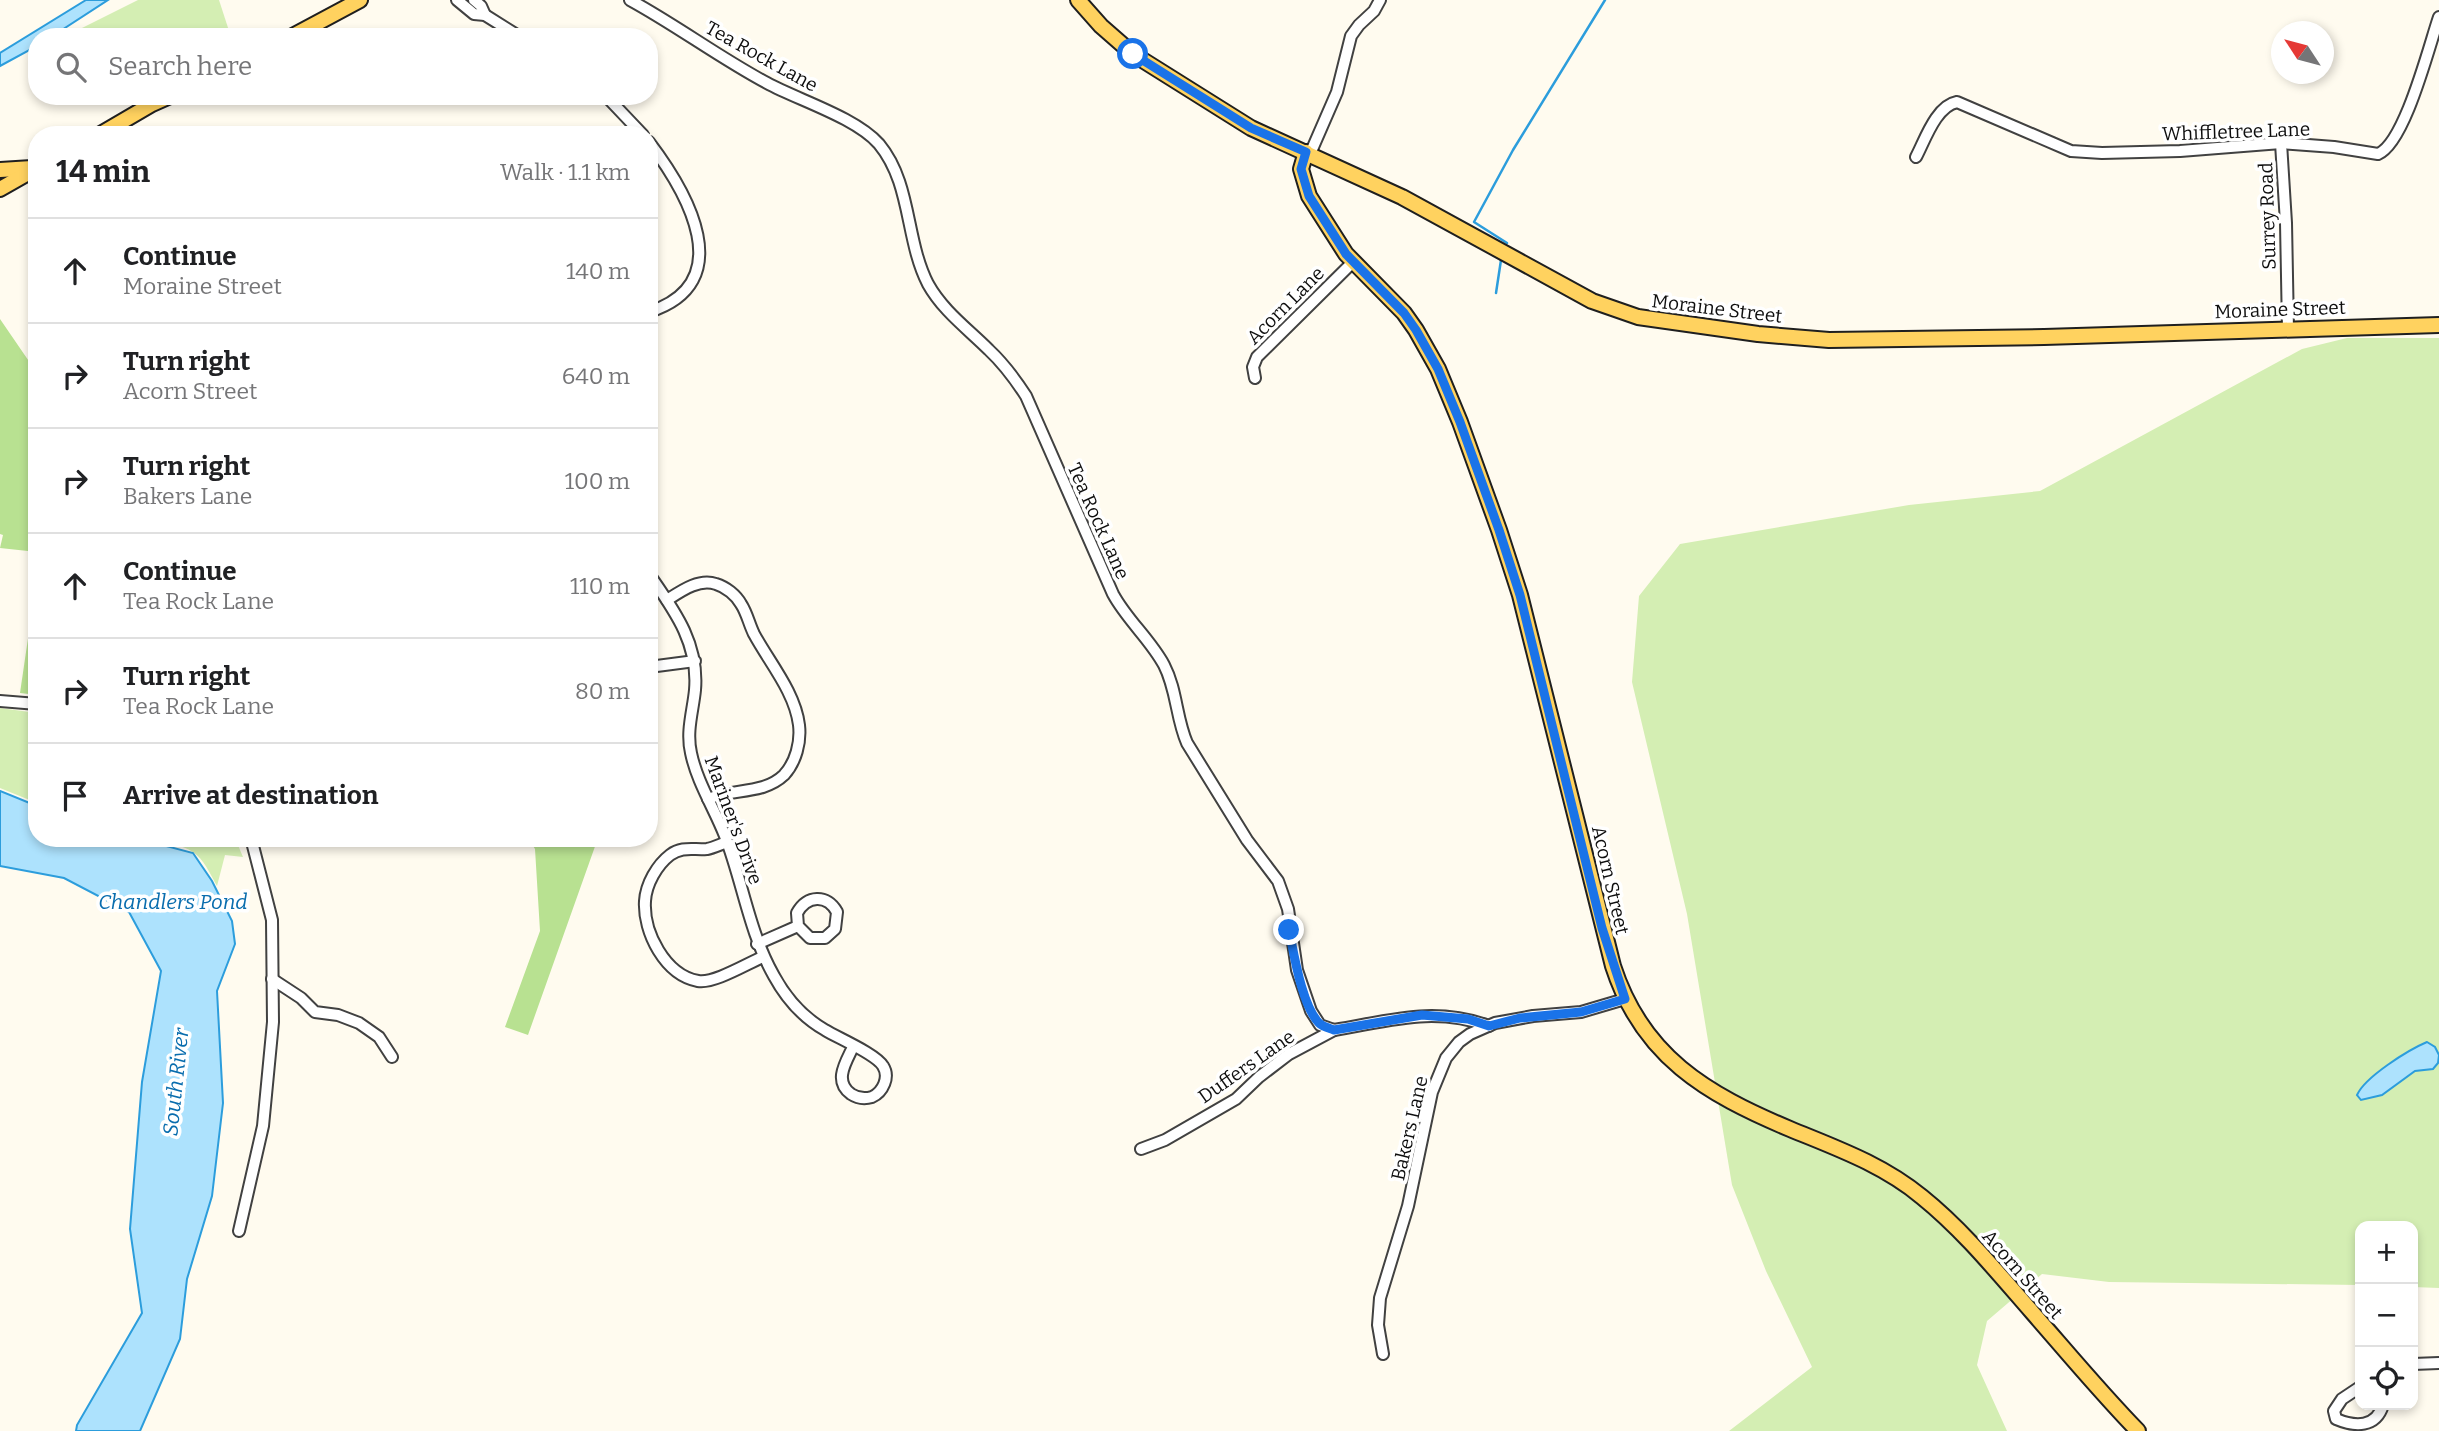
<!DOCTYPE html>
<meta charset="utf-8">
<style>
body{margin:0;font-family:Bitter,serif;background:#f6f6f6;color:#202124}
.controls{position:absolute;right:21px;bottom:21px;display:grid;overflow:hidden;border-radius:14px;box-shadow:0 4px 10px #0003}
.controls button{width:63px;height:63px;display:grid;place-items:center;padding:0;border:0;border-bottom:2px solid #e0e0e0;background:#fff;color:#202124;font:35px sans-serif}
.compass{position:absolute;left:2271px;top:21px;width:63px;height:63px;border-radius:50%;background:#fff;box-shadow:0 4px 10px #0003;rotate:306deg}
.stop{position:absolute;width:21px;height:21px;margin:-16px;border:5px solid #1a73e8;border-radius:50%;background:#fff}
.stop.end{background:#1a73e8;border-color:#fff;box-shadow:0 2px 7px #0008}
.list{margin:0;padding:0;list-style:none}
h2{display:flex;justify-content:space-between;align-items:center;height:91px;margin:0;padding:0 28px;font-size:30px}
h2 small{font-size:23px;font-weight:400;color:#757577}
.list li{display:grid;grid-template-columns:46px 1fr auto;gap:21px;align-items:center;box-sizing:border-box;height:105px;padding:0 28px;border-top:2px solid #e0e0e0}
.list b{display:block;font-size:26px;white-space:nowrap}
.list p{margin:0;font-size:23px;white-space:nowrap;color:#757577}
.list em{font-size:23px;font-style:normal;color:#757577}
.icon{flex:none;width:38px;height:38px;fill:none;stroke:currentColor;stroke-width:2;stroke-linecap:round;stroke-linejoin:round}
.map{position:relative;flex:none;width:2439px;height:1431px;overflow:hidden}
.search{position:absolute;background:#fff;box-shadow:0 4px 10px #0003;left:28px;top:28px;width:630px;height:77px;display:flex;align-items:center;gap:18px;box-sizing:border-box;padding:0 24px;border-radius:28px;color:#757577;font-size:26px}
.panel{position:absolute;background:#fff;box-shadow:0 4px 10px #0003;left:28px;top:126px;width:630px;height:721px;border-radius:28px}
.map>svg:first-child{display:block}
.green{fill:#d4eeb3}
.forest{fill:#b8e191}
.water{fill:#ade2fd;stroke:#2c9ddc;stroke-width:2}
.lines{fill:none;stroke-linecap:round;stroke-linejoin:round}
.stream{stroke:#2c9ddc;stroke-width:2.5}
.minor-casing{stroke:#414141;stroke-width:14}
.major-casing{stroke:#1f1f1f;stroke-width:18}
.minor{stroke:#fff;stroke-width:10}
.major{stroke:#ffd25f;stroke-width:14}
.route{stroke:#1a73e8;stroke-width:9}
.labels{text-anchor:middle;stroke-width:7;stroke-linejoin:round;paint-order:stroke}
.street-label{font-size:19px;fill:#0e0e0e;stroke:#fff}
.water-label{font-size:21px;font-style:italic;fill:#096dae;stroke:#fff}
</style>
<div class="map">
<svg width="2439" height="1431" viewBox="0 0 2439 1431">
<rect width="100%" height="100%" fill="#fffbef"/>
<g class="green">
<polygon points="138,0 219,0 231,37 84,37 80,29"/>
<polygon points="2347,338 2439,338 2439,1288 2413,1287 2413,1226 2360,1226 2360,1285 2109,1282 2042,1274 1987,1321 1977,1365 2007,1431 1729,1431 1812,1367 1766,1271 1732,1185 1687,914 1632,682 1639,596 1680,544 1909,505 2040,491 2302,349"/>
<polygon points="0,708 37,713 37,803 0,788"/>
<path d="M152,838H235L243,857L225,855L217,886C196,844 192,851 152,838Z"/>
</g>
<g class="forest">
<polygon points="0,319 37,373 37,552 0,548 3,535 0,534"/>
<polygon points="37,577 37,695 20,693"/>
<polygon points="528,838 598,838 528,1035 505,1027 540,931 535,849"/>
</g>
<g class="water">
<polygon points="86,0 108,0 51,37 37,37 37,46 0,66 0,53"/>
<polygon points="0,791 37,806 37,838 136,838 193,853 212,881 232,921 235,944 217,991 223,1103 212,1196 187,1279 180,1339 140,1431 76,1431 77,1425 142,1313 130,1229 142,1082 161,971 129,912 64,878 0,866"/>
<path d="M2427,1042L2435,1047L2439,1055L2438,1063L2433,1069L2415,1071L2382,1095L2361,1100L2357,1095C2365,1077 2408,1050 2427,1042Z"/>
</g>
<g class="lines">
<g class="stream">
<polyline points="1507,243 1474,222 1513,150 1605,0"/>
<polyline points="1496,293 1501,260"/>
</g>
<g class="minor-casing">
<g id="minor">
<polyline points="457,0 474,14 485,15 520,37"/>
<polyline points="474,0 481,6 485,15"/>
<path d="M630,0C676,25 720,58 767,83C798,100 855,117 879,144C912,184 905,239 928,284C943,311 968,329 989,350C1004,364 1015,379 1026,396L1113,594C1127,620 1150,639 1164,665C1177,690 1176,718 1187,743L1247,840L1278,881L1288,909L1297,970L1311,1011L1320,1025L1334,1030C1390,1021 1433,1006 1489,1026"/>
<polyline points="606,96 643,135"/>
<path d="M649,142C687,192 740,283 649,312"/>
<polyline points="2281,143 2286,223 2288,329"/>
<polyline points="1310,154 1337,92 1351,36 1359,25 1374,11 1380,0"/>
<path d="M1916,157C1925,140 1936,106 1957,102L2071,151L2102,153L2180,151L2281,143L2334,147L2378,154C2405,143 2429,46 2439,17"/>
<polyline points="1255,378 1253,367 1257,357 1353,262"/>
<path d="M649,574C674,610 699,643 695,690C693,711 686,731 691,753C697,782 714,808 725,836C743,883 749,932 774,976C786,998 804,1018 825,1030C838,1038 876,1054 883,1066C890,1077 883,1092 872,1097C865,1099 857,1098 851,1094C833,1081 846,1062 853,1047"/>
<path d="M667,600C681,591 699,578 716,584C726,587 736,595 741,604C747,613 749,624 754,634C769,662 795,692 799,725C801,742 796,762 784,775C763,795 733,788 708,799"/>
<polyline points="649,667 695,661"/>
<polyline points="0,701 37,704"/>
<path d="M727,842C721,844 713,848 707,849C693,850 682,846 670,855C657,865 646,884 645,901C643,932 665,975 698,981C714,984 748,963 763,957"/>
<path d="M757,944L798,926L810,938H825L835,929L837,912C827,894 807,895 797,913L798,926"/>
<polyline points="272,979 301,998 315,1012 338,1015 359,1023 379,1037 392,1057"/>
<polyline points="1141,1149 1165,1140 1236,1099 1259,1077 1289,1054 1334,1030"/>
<polyline points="239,1231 263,1126 273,1022 272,920 251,838"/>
<polyline points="1383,1354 1378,1325 1380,1298 1408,1206 1432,1092 1446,1058 1459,1042 1470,1034 1495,1023 1533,1016 1581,1012 1625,999"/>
<polyline points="2413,1364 2439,1363"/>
<path d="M2360,1387L2342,1399L2334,1411L2336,1419C2355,1427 2376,1428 2383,1405"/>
</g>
</g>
<g class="major-casing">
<g id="major">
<polyline points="1078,0 1101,26 1133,54 1251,128 1402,197 1592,301 1638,317 1758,334 1829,340 2044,337 2439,325"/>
<polyline points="291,37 360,0"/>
<polyline points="99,135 152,104 170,96"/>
<path d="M1306,152L1301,169L1309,196L1346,254L1404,313L1416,330L1438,369L1460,422L1499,530L1520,595L1613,966C1642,1056 1706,1094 1790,1129C1836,1148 1882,1164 1922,1197C1963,1230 1997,1272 2032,1312C2067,1352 2101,1393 2138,1431"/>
<polyline points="0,170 32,168"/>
<polyline points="0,189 37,168"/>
</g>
</g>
<use href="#minor" class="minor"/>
<use href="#major" class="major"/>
</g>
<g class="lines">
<path class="route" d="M1133,54L1251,128L1306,152L1301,169L1309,196L1346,254L1404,313L1416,330L1438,369L1460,422L1499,530L1520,595L1602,928L1625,999L1581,1012L1520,1018L1489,1026L1468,1019L1422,1015L1334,1030C1329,1028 1323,1027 1319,1023C1302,1006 1294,954 1289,930"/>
</g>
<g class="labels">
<g class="street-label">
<text transform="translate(762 56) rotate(29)" y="7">Tea Rock Lane</text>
<text transform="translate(2236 131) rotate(-2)" y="7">Whiffletree Lane</text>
<text transform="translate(2267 216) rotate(-92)" y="7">Surrey Road</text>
<text transform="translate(1285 305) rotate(-45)" y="7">Acorn Lane</text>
<text transform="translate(1717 308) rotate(7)" y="7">Moraine Street</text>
<text transform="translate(2280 309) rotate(-2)" y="7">Moraine Street</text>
<text transform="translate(1099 521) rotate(66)" y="7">Tea Rock Lane</text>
<text transform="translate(734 820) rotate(70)" y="7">Mariner's Drive</text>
<text transform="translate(1611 880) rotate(77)" y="7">Acorn Street</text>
<text transform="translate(1246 1066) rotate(-35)" y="7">Duffers Lane</text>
<text transform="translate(1409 1128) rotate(-77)" y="7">Bakers Lane</text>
<text transform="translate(2023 1274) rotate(49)" y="7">Acorn Street</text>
</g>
<g class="water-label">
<text x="173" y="909">Chandlers Pond</text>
<text transform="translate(176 1082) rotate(-84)" y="7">South River</text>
</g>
</g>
</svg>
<div class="controls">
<button>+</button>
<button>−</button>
<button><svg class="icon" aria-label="locate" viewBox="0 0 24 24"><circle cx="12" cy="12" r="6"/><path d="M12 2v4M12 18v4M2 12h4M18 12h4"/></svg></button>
</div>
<svg class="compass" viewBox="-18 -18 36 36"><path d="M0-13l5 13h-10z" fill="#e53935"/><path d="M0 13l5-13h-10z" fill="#757577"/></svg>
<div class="stop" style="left:1133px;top:54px"></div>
<div class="stop end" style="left:1289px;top:930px"></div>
<div class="search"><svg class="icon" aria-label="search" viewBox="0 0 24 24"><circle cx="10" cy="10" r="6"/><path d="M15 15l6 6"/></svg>Search here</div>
<section class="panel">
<h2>14 min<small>Walk · 1.1 km</small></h2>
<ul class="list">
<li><svg class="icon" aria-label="ahead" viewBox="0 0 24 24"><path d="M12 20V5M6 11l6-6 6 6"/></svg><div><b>Continue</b><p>Moraine Street</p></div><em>140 m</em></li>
<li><svg class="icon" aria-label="right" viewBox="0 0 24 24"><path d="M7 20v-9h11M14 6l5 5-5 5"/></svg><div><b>Turn right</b><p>Acorn Street</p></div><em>640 m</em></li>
<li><svg class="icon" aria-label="right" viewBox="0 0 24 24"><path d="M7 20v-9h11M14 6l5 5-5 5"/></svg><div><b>Turn right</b><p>Bakers Lane</p></div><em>100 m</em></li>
<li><svg class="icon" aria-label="ahead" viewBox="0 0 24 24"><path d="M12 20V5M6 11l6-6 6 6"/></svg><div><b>Continue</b><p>Tea Rock Lane</p></div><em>110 m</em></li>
<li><svg class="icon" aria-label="right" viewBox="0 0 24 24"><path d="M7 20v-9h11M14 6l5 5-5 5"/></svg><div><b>Turn right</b><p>Tea Rock Lane</p></div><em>80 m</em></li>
<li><svg class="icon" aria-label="arrive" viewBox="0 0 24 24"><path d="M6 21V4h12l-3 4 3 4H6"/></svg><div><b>Arrive at destination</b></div></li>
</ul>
</section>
</div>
